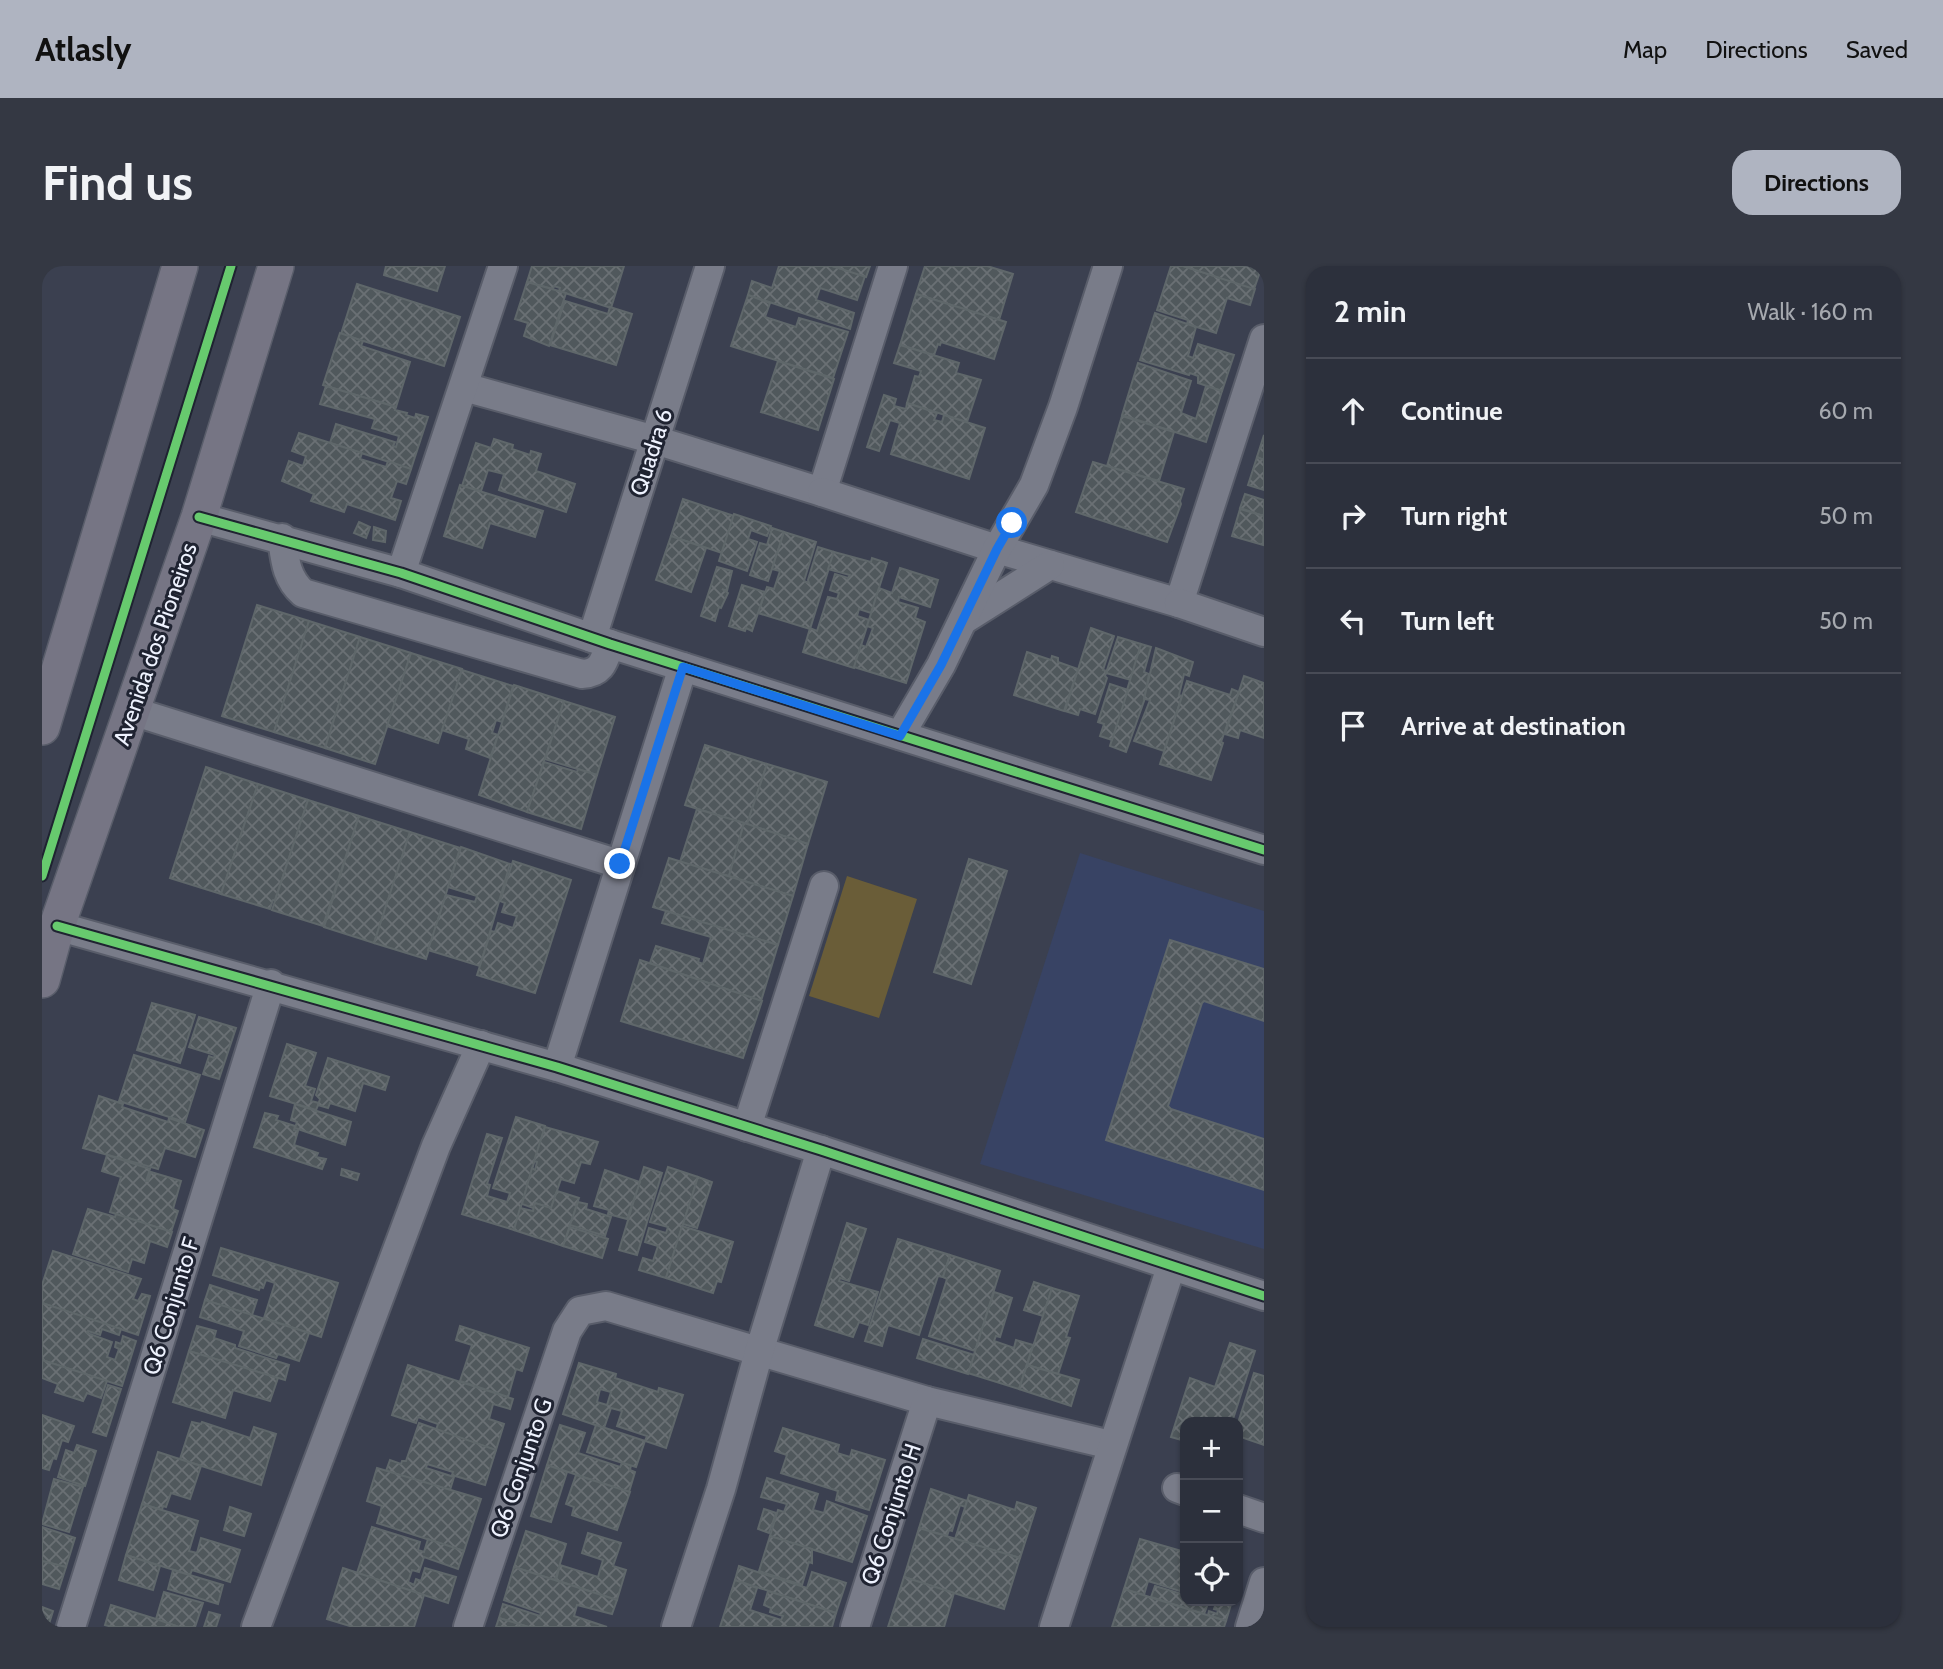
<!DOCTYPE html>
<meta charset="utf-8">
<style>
body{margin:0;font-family:Cabin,sans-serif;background:#343843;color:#f1f3f6}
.controls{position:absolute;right:21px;bottom:21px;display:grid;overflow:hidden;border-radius:14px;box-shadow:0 2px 5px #0004}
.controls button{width:63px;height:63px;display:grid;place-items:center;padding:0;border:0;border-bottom:2px solid #484b56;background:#2c303c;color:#f1f3f6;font:35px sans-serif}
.stop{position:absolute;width:21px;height:21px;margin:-16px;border:5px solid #1a73e8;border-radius:50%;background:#fff}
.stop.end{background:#1a73e8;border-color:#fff;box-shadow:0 2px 7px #0008}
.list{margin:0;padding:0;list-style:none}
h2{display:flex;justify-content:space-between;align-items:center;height:91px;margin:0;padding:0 28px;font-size:30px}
h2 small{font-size:23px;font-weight:400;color:#a6a9af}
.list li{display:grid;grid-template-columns:46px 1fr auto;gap:21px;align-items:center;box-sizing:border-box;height:105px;padding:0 28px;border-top:2px solid #484b56}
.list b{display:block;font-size:26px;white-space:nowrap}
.list em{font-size:23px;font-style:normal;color:#a6a9af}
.icon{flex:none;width:38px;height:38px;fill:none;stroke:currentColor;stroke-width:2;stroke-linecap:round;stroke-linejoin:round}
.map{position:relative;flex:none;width:1222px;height:1361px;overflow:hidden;border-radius:21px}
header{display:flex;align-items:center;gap:42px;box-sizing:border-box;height:98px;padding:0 35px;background:#afb4c1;color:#111}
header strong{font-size:33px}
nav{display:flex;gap:38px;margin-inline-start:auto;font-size:24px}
.intro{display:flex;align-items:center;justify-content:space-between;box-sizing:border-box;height:168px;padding:0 42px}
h1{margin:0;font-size:49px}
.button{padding:18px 32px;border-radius:21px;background:#afb4c1;color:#111;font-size:24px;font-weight:700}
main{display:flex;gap:42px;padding:0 42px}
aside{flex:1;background:#2c303c;border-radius:21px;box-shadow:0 2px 5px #0004}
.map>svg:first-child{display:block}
.built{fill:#384364}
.pitch{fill:#6a5d38}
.building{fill:url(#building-cross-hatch);stroke:#5f676a;stroke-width:2;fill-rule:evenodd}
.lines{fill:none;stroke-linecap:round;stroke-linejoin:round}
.minor-casing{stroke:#595d6a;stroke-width:32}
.major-casing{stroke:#595d6a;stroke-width:38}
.minor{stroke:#797c89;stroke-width:28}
.major{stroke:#767584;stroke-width:35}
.cycleway-casing{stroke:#1f2331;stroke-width:13}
.cycleway{stroke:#67ca6e;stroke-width:9}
.route{stroke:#1a73e8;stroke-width:9}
.labels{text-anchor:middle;stroke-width:6;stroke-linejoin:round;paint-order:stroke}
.street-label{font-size:23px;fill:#eef2fe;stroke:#1f2331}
</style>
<header>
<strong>Atlasly</strong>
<nav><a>Map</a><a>Directions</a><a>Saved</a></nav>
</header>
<div class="intro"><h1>Find us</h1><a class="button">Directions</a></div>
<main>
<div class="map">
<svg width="1222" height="1361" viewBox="0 0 1222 1361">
<defs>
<pattern id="building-cross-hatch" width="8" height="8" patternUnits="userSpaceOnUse" patternTransform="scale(1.75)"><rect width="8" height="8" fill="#50585c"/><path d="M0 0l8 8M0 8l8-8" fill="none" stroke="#6a7074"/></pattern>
</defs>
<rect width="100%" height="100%" fill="#3b4050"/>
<polygon class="built" points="1038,587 1222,645 1222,983 938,898"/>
<polygon class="pitch" points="805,610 875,633 837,752 767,730"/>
<g class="building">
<polygon points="344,0 403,0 395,25 342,9"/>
<polygon points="490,0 582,0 569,42 517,25 518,22 512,20 511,23 485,16"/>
<polygon points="737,0 790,0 823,10 815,34 778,22 774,34 812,47 808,63 706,29 710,15 730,22"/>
<polygon points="790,0 828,0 824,11"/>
<polygon points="883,0 945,0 971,8 957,54 874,28"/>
<polygon points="1129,0 1141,0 1213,23 1208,39 1185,32 1174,67 1145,58 1146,54 1115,44"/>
<polygon points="1141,0 1220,0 1212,23"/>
<polygon points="485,16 524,27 507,80 482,70 486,57 473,53"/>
<polygon points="315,18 418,51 402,100 299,68"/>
<polygon points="874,28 964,56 952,93 899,76 898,79 896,78 892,89 858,79"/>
<polygon points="706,29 728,37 723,51 754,61 757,52 806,66 791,112 689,80"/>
<polygon points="523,35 566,48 568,41 590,48 574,99 508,79"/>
<polygon points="1113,47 1154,61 1146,90 1151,92 1156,78 1192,89 1180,125 1156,117 1156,110 1148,107 1147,109 1098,94"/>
<polygon points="298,67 321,75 319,80 368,96 354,141 281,119"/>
<polygon points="858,79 917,97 914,107 939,114 925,156 865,137 873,110 877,111 879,105 852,97"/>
<polygon points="736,95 792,113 776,164 719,146"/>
<polygon points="1096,97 1149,115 1139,147 1154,153 1164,120 1180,125 1164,176 1080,149"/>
<polygon points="284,120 354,141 353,144 365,147 364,149 373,152 374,148 386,151 369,203 288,177 294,158 353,176 351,180 354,181 357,170 330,162 333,153 278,138"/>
<polygon points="842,129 854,133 852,140 864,143 865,137 895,147 892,154 900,156 902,149 943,162 927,213 849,188 858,157 848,154 837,185 825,181"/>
<polygon points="1080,150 1132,166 1117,215 1065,200"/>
<polygon points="257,167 320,187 318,193 344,201 346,195 369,203 364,218 355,215 349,232 359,235 353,254 305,238 302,246 269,235 272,228 240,215 247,195 261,200 264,190 250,185"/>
<polygon points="1222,169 1222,194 1215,191"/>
<polygon points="452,173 471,179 470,183 488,189 489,185 499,188 494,205 533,218 524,246 457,224 462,208 446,204 439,225 420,220 434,177 449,182"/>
<polygon points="1215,191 1222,194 1222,224 1206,219"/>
<polygon points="1051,196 1142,223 1138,235 1139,238 1125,276 1034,246"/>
<polygon points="418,219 501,245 493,271 448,257 440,282 402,270"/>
<polygon points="1203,228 1222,234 1222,250 1198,242"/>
<polygon points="641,233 692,250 680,287 629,270"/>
<polygon points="1198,243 1222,250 1221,279 1190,270"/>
<polygon points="692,248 729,260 725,270 709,264 706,273 715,276 705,305 677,295"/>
<polygon points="317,256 328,261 324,272 312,267"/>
<polygon points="332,261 344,265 343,276 331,274"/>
<polygon points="730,262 742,266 726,315 708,309 718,277 725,279"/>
<polygon points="742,266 774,276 762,315 767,317 766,314 776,281 792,286 768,363 716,347 725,321 732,323 738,305 730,303"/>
<polygon points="629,270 664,282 649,326 614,314"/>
<polygon points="792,286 829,296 830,292 845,297 829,347 817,343 815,350 827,354 812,402 761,386 768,362 775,365 786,331 795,333 797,327 788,324 793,308 806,312 808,309 786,303"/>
<polygon points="675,301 690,305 685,325 680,323 686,327 679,342 677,341 673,355 659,350"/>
<polygon points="858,302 896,314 888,341 857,331 856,336 876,342 873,352 883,356 864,417 812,401 819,379 824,381 831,362 825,360 837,322 850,327"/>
<polygon points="700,319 723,326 710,365 704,362 703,365 687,360"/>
<polygon points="215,339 267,355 232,466 180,450"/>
<polygon points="267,355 318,371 283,482 232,466"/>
<polygon points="1049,362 1072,370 1061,404 1065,405 1063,410 1065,412 1053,448 1038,443 1036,449 1023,445"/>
<polygon points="318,371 369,387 333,498 283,482"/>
<polygon points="1076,371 1099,378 1089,414 1064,407"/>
<polygon points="1099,378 1109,381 1102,406 1107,408 1102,435 1084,486 1068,480"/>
<polygon points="1114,382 1151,396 1147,410 1142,408 1137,429 1140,430 1122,485 1092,475 1108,434 1102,433"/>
<polygon points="985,386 1009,394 1010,390 1016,392 1016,396 1036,403 1022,445 972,429"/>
<polygon points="369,387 420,403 396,477 345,460"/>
<polygon points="420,404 471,420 460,456 454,454 450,467 456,469 448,492 424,483 427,473 400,464"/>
<polygon points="1202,410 1222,417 1222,472 1198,464 1196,472 1183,468"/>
<polygon points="1145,415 1188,429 1190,423 1197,426 1179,476 1181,477 1169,514 1118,498"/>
<polygon points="1068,418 1086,424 1070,474 1058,470 1062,458 1056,456"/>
<polygon points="472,419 522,435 485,546 437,529"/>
<polygon points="522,435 573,451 555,509 503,493"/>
<polygon points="663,479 725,498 705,558 643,539"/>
<polygon points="502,496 535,506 536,503 555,509 539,563 485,546"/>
<polygon points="725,498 785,516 766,578 705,558"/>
<polygon points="164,501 216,518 179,628 128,612"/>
<polygon points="216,518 266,534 233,634 231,634 228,643 179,628"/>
<polygon points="266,534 317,550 281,660 230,644"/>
<polygon points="655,543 702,557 687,610 638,596"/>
<polygon points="317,550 368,566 332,677 282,661"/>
<polygon points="702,557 766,578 751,630 687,610"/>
<polygon points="368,566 418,582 384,693 332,677"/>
<polygon points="419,581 468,598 438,700 386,684 404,629 433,636 435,630 406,621"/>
<polygon points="627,592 751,630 736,679 611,641"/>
<polygon points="927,593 965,605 929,718 892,706"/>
<polygon points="471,595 529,614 493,727 435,709 449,665 453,666 456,657 471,662 475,650 460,646 463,637 458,635"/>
<polygon points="624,645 736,679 719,735 608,697 614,680 657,693 656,696 661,698 669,671 620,657"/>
<polygon points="1128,674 1222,703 1222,755 1162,735 1160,737 1126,840 1129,843 1222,873 1222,924 1064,874"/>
<polygon points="598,694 720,735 701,792 579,755"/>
<polygon points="110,737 153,749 138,797 95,784"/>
<polygon points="157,751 194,762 177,813 161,808 167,790 172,792 173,789 147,781"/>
<polygon points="245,778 274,787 263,820 273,823 269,835 277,837 274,844 228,830"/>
<polygon points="92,789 158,809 143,856 77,835"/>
<polygon points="286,792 347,811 343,824 321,817 313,845 288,837 286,842 276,839 278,833 274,829"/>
<polygon points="57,830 81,838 80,841 126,856 127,852 162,864 153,891 123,882 116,903 41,882"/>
<polygon points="253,838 309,856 303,879 253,862 255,856 249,854"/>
<polygon points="223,847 236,850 234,854 253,860 252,864 256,865 252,879 276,887 274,891 284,893 280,903 212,881"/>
<polygon points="474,851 503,860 472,964 420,948 445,868 460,872 445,918 448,919 445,930 465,936 468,927 451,922"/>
<polygon points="503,861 556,876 548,898 539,896 532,917 519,913 509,942 493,937 491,942 480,938 490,902 493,904 495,896 492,895"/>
<polygon points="65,889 108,903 104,915 106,915 109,906 139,915 131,943 136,945 129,966 68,946 79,911 60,905"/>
<polygon points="602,901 620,907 595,989 577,984"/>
<polygon points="626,901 656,911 624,1012 597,1004 601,992 611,995 616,980 603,976 607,962 624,967 626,961 608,956"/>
<polygon points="300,903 317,908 315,914 299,909"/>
<polygon points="563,904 598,916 585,953 566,948 567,944 552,940"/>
<polygon points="656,911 670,916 655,962 641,958"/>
<polygon points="515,925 537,932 521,980 472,964 478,942 491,945 493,937 509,942"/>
<polygon points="536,936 545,938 544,943 569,951 563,970 528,959"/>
<polygon points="46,943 73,951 74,948 130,966 125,981 108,975 102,997 90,993 86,1006 31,988"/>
<polygon points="805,957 824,963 807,1015 798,1012 797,1015 836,1026 826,1059 817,1056 811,1071 773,1059"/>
<polygon points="640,960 691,976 679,1016 675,1015 671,1027 624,1012"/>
<polygon points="528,961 566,973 560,992 521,980"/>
<polygon points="856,973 908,989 901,1011 896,1010 877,1069 846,1059 840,1080 823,1075"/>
<polygon points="179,982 296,1017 279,1071 222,1052 233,1017 224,1014 221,1022 218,1021 217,1024 171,1009"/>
<polygon points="11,985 99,1013 91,1033 96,1035 100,1028 108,1030 96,1069 0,1037 0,1019"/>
<polygon points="908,989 958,1005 933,1085 887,1070 905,1013 901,1011"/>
<polygon points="992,1016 1010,1022 1001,1050 982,1044"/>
<polygon points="168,1019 215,1034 210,1049 163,1034"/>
<polygon points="1010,1022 1037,1030 1024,1071 1028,1072 1016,1108 985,1099"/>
<polygon points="952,1026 970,1032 958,1071 954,1070 952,1075 972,1082 974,1074 991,1079 977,1123 926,1107"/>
<polygon points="163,1034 267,1067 257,1095 236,1088 234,1092 197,1080 202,1065 158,1051"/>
<polygon points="0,1037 79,1063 77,1069 60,1063 58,1069 46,1065 45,1067 70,1076 65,1091 73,1094 77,1083 73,1081 74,1076 79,1078 81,1070 94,1075 80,1120 0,1094"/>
<polygon points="155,1060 174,1065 172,1072 193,1079 193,1082 247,1099 243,1114 147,1085"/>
<polygon points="418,1060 487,1082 480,1105 474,1103 466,1131 418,1115 430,1079 414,1074"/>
<polygon points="881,1073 932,1089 926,1108 875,1092"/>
<polygon points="1188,1077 1213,1085 1190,1156 1143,1156 1143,1175 1129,1171 1148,1112 1173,1121"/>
<polygon points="147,1085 236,1112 228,1135 191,1124 183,1152 131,1136"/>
<polygon points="0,1094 65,1115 59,1132 45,1127 41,1135 13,1126 16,1118 0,1112"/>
<path d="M537,1097L574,1108L573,1112L616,1126L617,1122L641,1129L624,1182L603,1175L605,1170L575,1160L580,1145L569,1142L562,1162L521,1148ZM558,1123L569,1126L565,1139L555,1136Z"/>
<polygon points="366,1099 471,1133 468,1143 451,1138 447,1153 462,1158 454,1184 394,1164 396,1158 376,1151 374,1157 350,1149"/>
<polygon points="985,1099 1037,1114 1029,1140 977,1123"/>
<polygon points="1212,1107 1222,1110 1222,1179 1196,1170 1196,1157"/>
<polygon points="66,1119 79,1123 64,1170 51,1166"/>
<polygon points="0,1149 32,1160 26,1176 20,1174 14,1193 11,1192 7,1204 0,1202"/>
<polygon points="150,1156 159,1158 160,1156 208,1172 212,1161 234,1168 219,1219 138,1193"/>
<polygon points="377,1157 454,1184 443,1219 410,1209 411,1206 385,1198 384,1202 412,1211 408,1224 344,1205 348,1194 359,1198 360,1195 364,1195"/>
<polygon points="518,1159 543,1167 536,1187 578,1201 580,1197 589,1199 588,1204 593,1206 587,1226 505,1199"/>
<polygon points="554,1159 603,1175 594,1201 545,1186"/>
<polygon points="741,1162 797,1179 795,1187 808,1191 810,1184 843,1194 827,1244 794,1234 796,1225 739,1207 745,1189 733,1185"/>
<polygon points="35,1179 54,1185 43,1220 16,1211 24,1184 32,1187"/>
<polygon points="116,1186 159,1200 148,1233 129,1227 124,1241 121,1240 120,1244 100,1238"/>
<polygon points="505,1199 525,1206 509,1256 489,1250"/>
<polygon points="335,1202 439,1233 422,1285 335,1257 340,1240 325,1235"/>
<polygon points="534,1209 588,1226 575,1264 530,1249 532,1241 524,1238"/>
<polygon points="725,1212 776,1228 771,1244 782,1247 785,1235 825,1250 810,1296 728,1270 736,1244 742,1246 745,1238 719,1231"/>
<polygon points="12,1213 41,1221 27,1266 0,1258"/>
<polygon points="889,1223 925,1235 923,1241 918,1239 910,1265 907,1264 905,1270 877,1262"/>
<polygon points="927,1229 973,1244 975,1236 994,1242 978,1292 913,1273"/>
<polygon points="100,1238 156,1255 147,1285 155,1287 159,1272 198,1284 188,1316 150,1304 148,1309 84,1289"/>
<polygon points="188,1241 209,1248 202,1270 182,1264"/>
<polygon points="722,1243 734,1247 727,1267 716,1263"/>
<polygon points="0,1261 33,1272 24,1301 0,1295"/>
<polygon points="330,1261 378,1276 376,1284 382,1286 386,1273 422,1285 416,1303 382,1291 377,1306 370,1304 366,1316 372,1319 374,1313 379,1315 383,1302 414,1311 406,1337 315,1307"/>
<polygon points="877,1262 978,1292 962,1343 862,1311"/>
<polygon points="484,1265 524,1278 513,1314 472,1301"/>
<polygon points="546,1267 579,1277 571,1300 584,1304 575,1334 514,1314 518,1299 556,1311 561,1294 540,1287"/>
<polygon points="728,1270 770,1283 770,1297 767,1296 760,1319 717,1305"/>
<polygon points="1098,1273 1143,1286 1143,1309 1138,1325 1106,1315 1102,1329 1082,1323"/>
<polygon points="84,1289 118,1300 111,1324 77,1314"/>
<polygon points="0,1295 24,1301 17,1323 0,1318"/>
<polygon points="697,1300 765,1322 770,1306 804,1317 794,1347 693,1314"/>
<polygon points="472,1301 575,1334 570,1348 535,1339 532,1350 565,1361 487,1361 457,1352 461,1338 498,1350 499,1347 462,1334"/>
<polygon points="301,1302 382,1329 372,1361 311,1361 285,1353"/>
<polygon points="131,1304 181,1319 176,1338 126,1323"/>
<polygon points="862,1311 912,1327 902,1361 846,1361"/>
<polygon points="693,1314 715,1322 708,1344 739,1354 741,1350 728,1346 729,1342 722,1339 726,1325 794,1347 790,1361 678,1361"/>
<polygon points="1113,1320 1143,1329 1143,1335 1190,1335 1184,1355 1166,1349 1167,1345 1175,1348 1176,1344 1172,1343 1174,1337 1167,1335 1162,1348 1109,1331"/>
<polygon points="1082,1323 1184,1355 1182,1361 1070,1361"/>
<polygon points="122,1326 161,1337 153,1361 137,1361 114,1353"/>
<polygon points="69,1339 114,1353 137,1361 70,1361 63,1359"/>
<polygon points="0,1341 11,1345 6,1361 0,1361"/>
<polygon points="167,1346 178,1349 174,1361 162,1361"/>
<polygon points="457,1352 487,1361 454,1361"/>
</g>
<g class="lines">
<g class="minor-casing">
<g id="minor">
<polyline points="422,121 613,174 780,226 851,0"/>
<polyline points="780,226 955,283 1137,337 1222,73"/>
<polyline points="157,251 359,307 568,378 1222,584"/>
<path d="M240,272C243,294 244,312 261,327L540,408C560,407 562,395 568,378"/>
<polyline points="359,307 461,0"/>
<polyline points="1137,337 1222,366"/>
<polyline points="923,353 1008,299"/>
<polyline points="550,372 668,0"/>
<polyline points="90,445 577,598"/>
<polyline points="858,469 899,399 955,283 992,219 1021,141 1066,0"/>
<polyline points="15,660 515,801 779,884 1222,1030"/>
<polyline points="515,801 641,401"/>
<polyline points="705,861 782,620"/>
<polyline points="1135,1222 1143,1225"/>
<polyline points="1196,1243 1222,1252"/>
<polyline points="29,1361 229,718"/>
<polyline points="214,1361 394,880 439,779"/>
<polyline points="426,1361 525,1065 538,1045 564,1040 885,1135 1069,1179"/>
<polyline points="634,1361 679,1223 717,1086 779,884"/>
<polyline points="813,1361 885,1135"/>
<polyline points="1012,1361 1129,1001"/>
<polyline points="1208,1361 1222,1316"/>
</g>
</g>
<g class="major-casing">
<g id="major">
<polyline points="0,461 138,0"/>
<polyline points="0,714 15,660 157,251 234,0"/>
</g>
</g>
<use href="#minor" class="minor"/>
<use href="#major" class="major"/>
<g class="cycleway-casing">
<g id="cycleway">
<polyline points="157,251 359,307 568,378 1222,584"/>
<polyline points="0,610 189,0"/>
<polyline points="15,660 515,801 779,884 1222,1030"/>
</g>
</g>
<use href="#cycleway" class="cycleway"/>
</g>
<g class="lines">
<polyline class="route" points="578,598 641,401 858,470 899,399 955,283 970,257"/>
</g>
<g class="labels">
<g class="street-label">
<text transform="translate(609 186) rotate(-72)" y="8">Quadra 6</text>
<text transform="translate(113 378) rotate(-71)" y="8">Avenida dos Pioneiros</text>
<text transform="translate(129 1040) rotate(-73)" y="8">Q6 Conjunto F</text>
<text transform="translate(479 1202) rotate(-71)" y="8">Q6 Conjunto G</text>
<text transform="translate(849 1248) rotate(-72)" y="8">Q6 Conjunto H</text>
</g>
</g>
</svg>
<div class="controls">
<button>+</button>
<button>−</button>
<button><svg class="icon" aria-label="locate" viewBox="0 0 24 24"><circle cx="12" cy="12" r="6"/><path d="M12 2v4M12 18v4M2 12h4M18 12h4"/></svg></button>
</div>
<div class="stop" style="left:970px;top:257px"></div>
<div class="stop end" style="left:578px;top:598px"></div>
</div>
<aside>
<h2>2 min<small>Walk · 160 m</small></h2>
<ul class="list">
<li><svg class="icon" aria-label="ahead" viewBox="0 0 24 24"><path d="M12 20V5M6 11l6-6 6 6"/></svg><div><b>Continue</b></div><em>60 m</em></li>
<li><svg class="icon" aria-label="right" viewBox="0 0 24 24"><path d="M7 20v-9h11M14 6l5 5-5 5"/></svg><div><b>Turn right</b></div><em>50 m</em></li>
<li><svg class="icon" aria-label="left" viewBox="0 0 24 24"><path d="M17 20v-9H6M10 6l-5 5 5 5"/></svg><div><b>Turn left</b></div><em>50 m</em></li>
<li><svg class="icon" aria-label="arrive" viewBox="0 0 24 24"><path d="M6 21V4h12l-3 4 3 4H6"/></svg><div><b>Arrive at destination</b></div></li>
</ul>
</aside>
</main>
